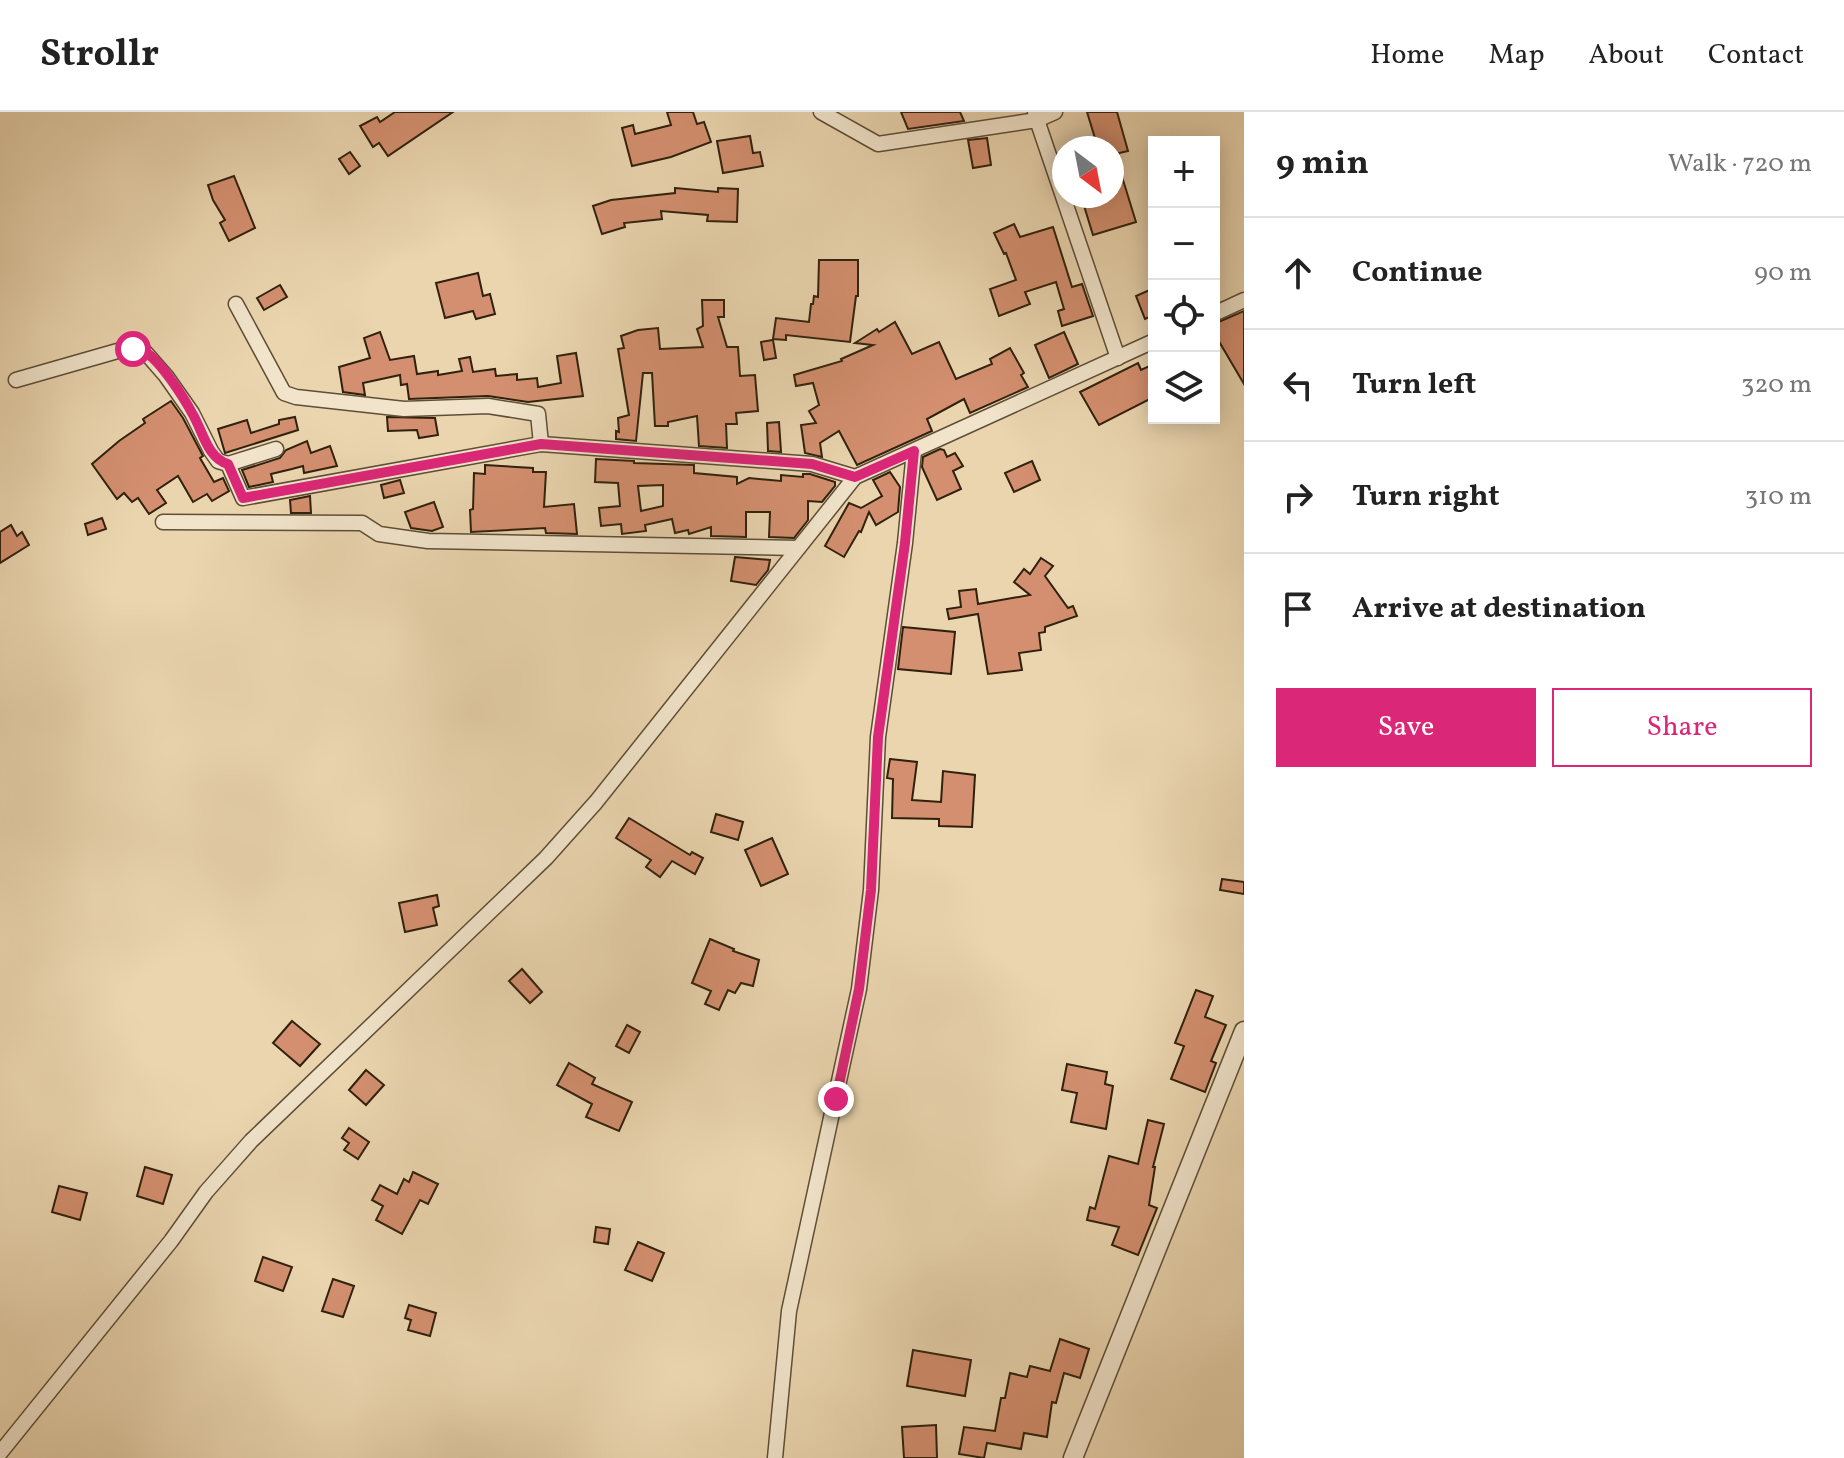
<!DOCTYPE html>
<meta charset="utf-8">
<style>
body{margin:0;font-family:Vollkorn,serif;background:#f6f6f6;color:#222}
.controls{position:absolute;right:24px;top:24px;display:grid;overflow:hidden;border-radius:0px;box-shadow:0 4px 20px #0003}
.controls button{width:72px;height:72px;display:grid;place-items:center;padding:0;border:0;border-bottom:2px solid #e0e0e0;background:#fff;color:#222;font:40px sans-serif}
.compass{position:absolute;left:1052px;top:24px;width:72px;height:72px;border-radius:50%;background:#fff;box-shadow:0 4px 20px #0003;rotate:148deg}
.stop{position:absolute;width:24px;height:24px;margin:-18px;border:6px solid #db2777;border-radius:50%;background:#fff}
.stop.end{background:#db2777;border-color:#fff;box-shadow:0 2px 8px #0008}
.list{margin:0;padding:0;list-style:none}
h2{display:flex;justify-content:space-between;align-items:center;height:104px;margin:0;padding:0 32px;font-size:34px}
h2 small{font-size:26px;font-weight:400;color:#767676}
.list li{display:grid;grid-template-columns:52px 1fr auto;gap:24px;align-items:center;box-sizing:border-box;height:112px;padding:0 32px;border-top:2px solid #e0e0e0}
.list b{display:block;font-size:30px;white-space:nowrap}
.list em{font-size:26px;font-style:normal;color:#767676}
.actions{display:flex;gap:16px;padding:24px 32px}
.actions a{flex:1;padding:18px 0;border:2px solid #db2777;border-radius:0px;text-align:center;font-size:28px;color:#db2777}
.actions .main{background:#db2777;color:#fff}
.icon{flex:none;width:44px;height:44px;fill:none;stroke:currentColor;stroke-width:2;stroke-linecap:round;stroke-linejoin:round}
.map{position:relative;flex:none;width:1244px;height:1346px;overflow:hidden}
header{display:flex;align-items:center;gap:48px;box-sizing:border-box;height:112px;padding:0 40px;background:#fff;border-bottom:2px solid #e0e0e0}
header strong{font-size:38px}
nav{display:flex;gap:44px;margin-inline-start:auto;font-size:28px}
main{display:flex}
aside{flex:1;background:#fff}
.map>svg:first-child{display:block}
.building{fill:#d38f6f;stroke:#30210d;stroke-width:2;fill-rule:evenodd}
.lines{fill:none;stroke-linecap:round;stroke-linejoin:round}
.minor-casing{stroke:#5e4e36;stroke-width:17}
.tertiary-casing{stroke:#5e4e36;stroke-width:21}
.minor{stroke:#f1e4cb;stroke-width:14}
.tertiary{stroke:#f1e4cb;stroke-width:18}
.route{stroke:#db2777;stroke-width:10}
</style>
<header>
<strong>Strollr</strong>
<nav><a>Home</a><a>Map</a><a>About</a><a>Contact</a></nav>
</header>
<main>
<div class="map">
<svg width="1244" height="1346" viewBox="0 0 1244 1346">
<rect width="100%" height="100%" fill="#ead5af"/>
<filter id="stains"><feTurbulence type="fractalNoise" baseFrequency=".0025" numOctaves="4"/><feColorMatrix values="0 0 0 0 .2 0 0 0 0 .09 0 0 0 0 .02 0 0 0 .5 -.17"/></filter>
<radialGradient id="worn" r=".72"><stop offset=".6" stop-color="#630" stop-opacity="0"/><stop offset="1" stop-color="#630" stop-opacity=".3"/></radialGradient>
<g class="building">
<polygon points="395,0 453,0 388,44 379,31 373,35 360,14 377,5 380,10"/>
<polygon points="667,0 693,0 697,12 704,10 711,30 671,45 632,54 622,16 633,13 635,22 671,13"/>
<polygon points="901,0 960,0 964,9 908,17"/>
<polygon points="1087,0 1117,0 1128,39 1115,42 1136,110 1093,123 1081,84 1112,84 1112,36 1098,36"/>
<polygon points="750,24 753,41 760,40 763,54 723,61 717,29"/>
<polygon points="987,26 991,53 973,56 968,28"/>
<polygon points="350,40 360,54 349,62 339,47"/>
<polygon points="234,64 255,116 229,129 220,111 225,108 213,88 208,73"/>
<polygon points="675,76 718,80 718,76 738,77 737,110 707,109 708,103 661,99 662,107 624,111 625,115 602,122 593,94 611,88 675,81"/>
<polygon points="1014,112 1020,125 1053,115 1072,175 1082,172 1093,204 1062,214 1058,199 1064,197 1056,170 1025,180 1030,192 999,204 990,177 1016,168 1006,141 1004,142 994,121"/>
<polygon points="819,148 858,148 858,184 856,184 850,230 786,223 786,228 773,227 776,206 809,210 811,192 813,192 814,184 818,185"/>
<polygon points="478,161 483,184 490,182 495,202 476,207 473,199 445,206 436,171"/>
<polygon points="280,173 287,185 264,198 257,186"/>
<polygon points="1154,176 1154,203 1145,207 1136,184"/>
<polygon points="702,188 724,188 724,205 718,205 727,235 738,235 740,264 755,263 758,299 736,301 737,312 726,312 727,336 699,334 697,304 668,310 668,314 655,314 652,261 643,261 636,329 616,327 616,319 619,320 618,306 629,303 618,237 624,236 621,224 638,218 658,216 660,237 703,235 697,217 703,214"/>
<polygon points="1244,199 1244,272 1214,221 1214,212"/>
<polygon points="895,210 912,242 939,230 956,267 992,252 990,247 1010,236 1024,261 1021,263 1028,275 970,301 964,287 927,307 932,319 857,353 839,319 820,331 822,345 805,341 801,313 816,311 809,299 819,293 813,271 796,274 794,263 842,249 841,247 873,233 855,231 877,217 879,220"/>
<polygon points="380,220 390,248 414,244 417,262 438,259 438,263 462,259 459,247 470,245 473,260 495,257 496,264 517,262 517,268 537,266 538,275 561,271 557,244 576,241 583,284 528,290 488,284 409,287 407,272 401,273 400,263 363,271 365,283 343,280 339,255 370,246 364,226"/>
<polygon points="1064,220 1078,252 1049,266 1035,233"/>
<polygon points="773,228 776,246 764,248 761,230"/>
<polygon points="1138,251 1141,258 1154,252 1154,285 1099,313 1080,280"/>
<polygon points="171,289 183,306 203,344 200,346 214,370 223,366 229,379 212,389 207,382 193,390 178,364 157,378 166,391 149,402 138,386 132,390 124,381 117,387 92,352 119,329 145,311 143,307"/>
<polygon points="295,305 298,318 225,341 218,317 247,308 251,321 279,312 279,308"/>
<polygon points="387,305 435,306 438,323 419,326 417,318 388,319"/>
<polygon points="779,310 781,340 768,339 767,311"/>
<polygon points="307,329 311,341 330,334 337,354 304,361 303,354 292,357 271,362 273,370 249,375 242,358 280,346 286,338"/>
<polygon points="940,337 944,338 947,345 955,341 963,354 953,359 961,377 937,388 922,355 923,345"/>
<path d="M596,347L634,349V351L694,353V361L737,365V372L749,366L781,369V363L803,365V362H810L835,370V374L822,390L808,389V408L794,426L769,425L770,400H746V425L711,424V415L689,422L688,418L675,421L672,407L645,413L646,419L622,422L621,412L601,414L599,396L620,394L618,371L595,370ZM663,373V394L641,399L638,374Z"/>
<polygon points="1032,349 1040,368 1014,380 1005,361"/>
<polygon points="485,353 533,356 533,360 546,360 544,395 574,392 577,422 546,421 545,416 471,420 470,398 473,397 474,361 485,362"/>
<polygon points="890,360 900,375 898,400 876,413 869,400 861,420 859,419 844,445 825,434 849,391 861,396 882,384 873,368"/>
<polygon points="400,368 404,381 384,386 381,373"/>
<polygon points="310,384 311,401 291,401 290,388"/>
<polygon points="434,390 443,415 432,419 411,416 405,400"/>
<polygon points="102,406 106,417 88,423 85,412"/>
<polygon points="11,413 17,424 22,420 29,433 0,451 0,420"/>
<polygon points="735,445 770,448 768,458 756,473 731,469"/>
<polygon points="1041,446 1053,454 1045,464 1068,496 1073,494 1077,504 1045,515 1045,520 1039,521 1041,538 1019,541 1022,558 988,562 978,502 949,507 947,497 961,495 959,479 976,477 978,492 1030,483 1014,470 1024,457 1030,462"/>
<polygon points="903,515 955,520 951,562 898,557"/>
<polygon points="890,647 917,650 912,688 941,690 943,659 975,663 972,715 939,714 939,707 892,706 893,667 887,666"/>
<polygon points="716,702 743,710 738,728 711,720"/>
<polygon points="629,706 690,743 692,740 703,746 695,762 672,749 660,765 646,755 651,748 616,726"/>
<polygon points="772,726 788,762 761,774 745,738"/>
<polygon points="1222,767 1244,770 1244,782 1220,778"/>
<polygon points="437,783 439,794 433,796 437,813 405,820 399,791"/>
<polygon points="710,827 734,837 733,839 759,848 753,874 741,871 735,881 728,878 719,898 705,892 711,879 692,871"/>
<polygon points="522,857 542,880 530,891 509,869"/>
<polygon points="1196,878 1213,884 1205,905 1226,913 1211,949 1216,951 1205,980 1171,967 1184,934 1175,931"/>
<polygon points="292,909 320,932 300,954 273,931"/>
<polygon points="627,913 640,920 629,941 616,934"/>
<polygon points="569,951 595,966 592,972 632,990 619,1019 586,1005 592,992 557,973"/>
<polygon points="1067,952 1107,960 1105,972 1113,974 1106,1017 1071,1010 1077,981 1062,978"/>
<polygon points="366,958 384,973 366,993 349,978"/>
<polygon points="1148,1008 1164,1012 1153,1055 1155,1055 1149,1093 1157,1096 1138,1143 1112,1133 1119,1115 1087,1108 1090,1095 1095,1097 1109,1044 1138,1052"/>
<polygon points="349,1016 369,1030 358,1047 344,1038 349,1031 342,1026"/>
<polygon points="145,1055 172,1063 163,1092 137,1084"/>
<polygon points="413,1060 438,1072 428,1092 420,1088 402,1122 376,1108 383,1094 372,1088 380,1073 397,1082 404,1067 409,1070"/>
<polygon points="59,1074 87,1081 80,1108 52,1100"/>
<polygon points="596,1115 610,1117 608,1132 594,1130"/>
<polygon points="638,1130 664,1141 652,1169 625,1158"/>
<polygon points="263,1145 292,1155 283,1179 255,1169"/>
<polygon points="333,1167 354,1174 343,1205 322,1199"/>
<polygon points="409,1193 436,1201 430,1224 408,1218 411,1208 405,1206"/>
<polygon points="1060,1227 1089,1237 1080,1266 1064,1261 1056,1291 1052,1290 1047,1325 1024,1321 1021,1337 987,1331 984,1346 959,1342 964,1315 995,1319 1001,1286 1005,1286 1010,1261 1027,1265 1030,1254 1050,1259"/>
<polygon points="913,1238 971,1248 965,1284 907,1274"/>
<polygon points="936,1313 937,1346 904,1346 902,1315"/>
</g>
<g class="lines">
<g class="minor-casing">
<g id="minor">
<polyline points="821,0 878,32 1037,8 1035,0"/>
<polyline points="1055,0 1037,8 1118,246"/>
<polyline points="236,192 284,281 296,285 404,297 488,294 538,302 541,332"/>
<polyline points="1214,202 1244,188"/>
<polyline points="16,268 121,238 145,240 166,264 192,301 211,339 218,349 228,352 243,386 541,332 812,352 855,365"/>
<polyline points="228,352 276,337"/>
<polyline points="163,410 362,411 379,422 428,429 798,436"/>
<polyline points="0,1341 171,1129 206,1080 251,1029 546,746 596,690 855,365 1154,229"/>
<polyline points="775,1346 789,1199 859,877 871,778 878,625 905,431 914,339"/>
</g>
</g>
<g class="tertiary-casing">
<polyline id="tertiary" points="1073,1346 1244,919"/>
</g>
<use href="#minor" class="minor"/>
<use href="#tertiary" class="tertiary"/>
</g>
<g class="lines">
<path class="route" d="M133,237C134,238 144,240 145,240C160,248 184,286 192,301C203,319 207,346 228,352L243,386L541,332L812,352L855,365L914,339L905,431L878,625L871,778L859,877L836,987"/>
</g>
<rect width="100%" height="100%" filter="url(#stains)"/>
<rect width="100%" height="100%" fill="url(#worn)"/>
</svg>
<div class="controls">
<button>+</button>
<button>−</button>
<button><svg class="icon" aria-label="locate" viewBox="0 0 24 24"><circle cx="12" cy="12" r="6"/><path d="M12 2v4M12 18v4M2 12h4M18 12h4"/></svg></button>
<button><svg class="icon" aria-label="layers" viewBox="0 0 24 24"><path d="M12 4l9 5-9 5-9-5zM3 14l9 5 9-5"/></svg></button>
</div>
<svg class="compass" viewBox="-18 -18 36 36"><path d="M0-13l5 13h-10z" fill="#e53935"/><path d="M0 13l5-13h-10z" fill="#767676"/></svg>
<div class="stop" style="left:133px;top:237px"></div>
<div class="stop end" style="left:836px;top:987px"></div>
</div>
<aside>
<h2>9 min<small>Walk · 720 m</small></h2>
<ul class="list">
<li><svg class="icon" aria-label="ahead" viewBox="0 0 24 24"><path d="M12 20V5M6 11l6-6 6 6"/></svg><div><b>Continue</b></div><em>90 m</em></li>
<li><svg class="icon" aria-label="left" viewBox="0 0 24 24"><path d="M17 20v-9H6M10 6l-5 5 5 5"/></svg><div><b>Turn left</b></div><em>320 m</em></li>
<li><svg class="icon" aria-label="right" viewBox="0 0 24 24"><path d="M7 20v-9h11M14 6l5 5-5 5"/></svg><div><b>Turn right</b></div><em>310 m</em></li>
<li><svg class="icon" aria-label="arrive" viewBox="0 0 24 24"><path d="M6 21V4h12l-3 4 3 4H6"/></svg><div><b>Arrive at destination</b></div></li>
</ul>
<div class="actions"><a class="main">Save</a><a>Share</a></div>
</aside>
</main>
